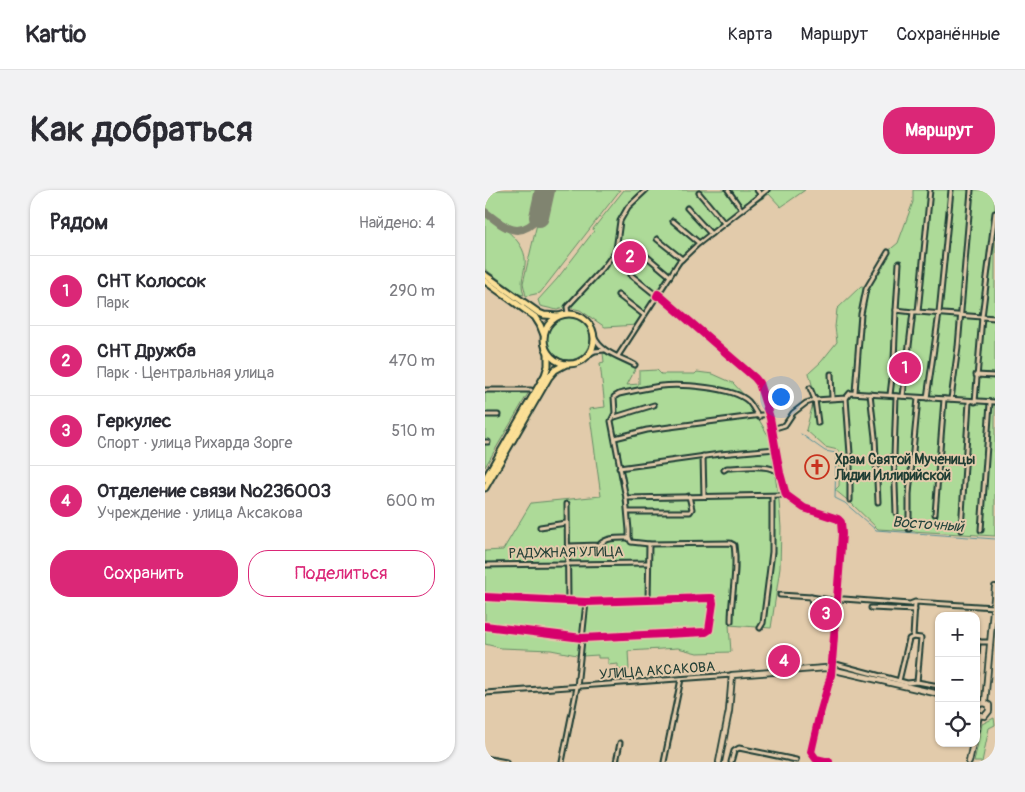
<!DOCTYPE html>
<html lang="ru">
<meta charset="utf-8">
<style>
body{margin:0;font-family:Pangolin,sans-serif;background:#f2f2f3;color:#2b2b33}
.controls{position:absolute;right:15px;bottom:15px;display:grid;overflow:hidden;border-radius:10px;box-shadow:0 1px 4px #0004}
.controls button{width:45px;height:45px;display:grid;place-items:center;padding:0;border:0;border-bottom:1px solid #e1e1e2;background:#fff;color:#2b2b33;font:25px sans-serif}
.you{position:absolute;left:295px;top:206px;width:18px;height:18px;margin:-12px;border:4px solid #fff;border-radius:50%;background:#1a73e8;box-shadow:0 0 0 8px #1a73e833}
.badge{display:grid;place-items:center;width:32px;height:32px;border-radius:50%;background:#db2777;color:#fff;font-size:16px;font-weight:700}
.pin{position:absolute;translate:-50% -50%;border:2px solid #fff;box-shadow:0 1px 5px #0006}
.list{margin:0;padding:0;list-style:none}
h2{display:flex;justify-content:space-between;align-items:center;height:65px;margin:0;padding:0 20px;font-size:21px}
h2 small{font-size:16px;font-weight:400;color:#7c7c81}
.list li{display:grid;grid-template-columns:32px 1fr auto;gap:15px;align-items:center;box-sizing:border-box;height:70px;padding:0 20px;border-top:1px solid #e1e1e2}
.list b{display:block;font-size:19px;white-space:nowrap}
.list p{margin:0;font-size:16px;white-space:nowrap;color:#7c7c81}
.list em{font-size:16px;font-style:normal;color:#7c7c81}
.actions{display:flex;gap:10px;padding:15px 20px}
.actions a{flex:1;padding:11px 0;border:1px solid #db2777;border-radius:20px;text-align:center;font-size:18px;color:#db2777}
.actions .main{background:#db2777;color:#fff}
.icon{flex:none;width:28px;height:28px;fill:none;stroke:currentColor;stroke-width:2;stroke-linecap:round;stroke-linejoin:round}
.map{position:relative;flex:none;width:510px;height:572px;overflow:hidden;border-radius:20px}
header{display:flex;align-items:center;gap:30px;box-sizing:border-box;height:70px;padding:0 25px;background:#fff;border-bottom:1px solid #e1e1e2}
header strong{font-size:24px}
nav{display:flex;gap:28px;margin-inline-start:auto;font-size:18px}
.intro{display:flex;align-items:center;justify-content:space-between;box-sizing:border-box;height:120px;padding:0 30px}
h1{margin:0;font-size:35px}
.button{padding:12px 22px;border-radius:20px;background:#db2777;color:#fff;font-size:18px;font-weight:700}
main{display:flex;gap:30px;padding:0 30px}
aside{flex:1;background:#fff;border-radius:20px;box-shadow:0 1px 4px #0004}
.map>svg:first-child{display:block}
.green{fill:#adda98;stroke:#668c66}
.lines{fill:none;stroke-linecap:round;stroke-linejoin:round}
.stream{stroke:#589299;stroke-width:1}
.taxiway{stroke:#808470;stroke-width:8}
.runway{stroke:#808470;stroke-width:20}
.street-casing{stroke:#1f3d34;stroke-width:7}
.secondary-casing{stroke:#1f3d34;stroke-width:8}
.primary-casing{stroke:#1f3d34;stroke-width:9}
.street{stroke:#e2cbab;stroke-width:3}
.secondary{stroke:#e2cbab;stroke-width:4.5}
.primary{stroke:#fbdf96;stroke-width:5}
.cycleway-casing{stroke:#e2cbab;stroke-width:11}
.cycleway{stroke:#d6006c;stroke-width:8}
.labels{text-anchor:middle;stroke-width:4;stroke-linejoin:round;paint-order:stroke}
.poi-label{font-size:14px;font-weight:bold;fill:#1f3d34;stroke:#e2cbab;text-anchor:start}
.street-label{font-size:14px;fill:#1f3d34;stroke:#e2cbab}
.water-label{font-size:15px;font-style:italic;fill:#24443c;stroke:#e2cbab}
</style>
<header>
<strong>Kartio</strong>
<nav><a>Карта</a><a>Маршрут</a><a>Сохранённые</a></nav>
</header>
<div class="intro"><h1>Как добраться</h1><a class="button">Маршрут</a></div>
<main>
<aside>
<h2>Рядом<small>Найдено: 4</small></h2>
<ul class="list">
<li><span class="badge">1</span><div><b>СНТ Колосок</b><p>Парк</p></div><em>290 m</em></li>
<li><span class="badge">2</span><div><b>СНТ Дружба</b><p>Парк · Центральная улица</p></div><em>470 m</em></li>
<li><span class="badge">3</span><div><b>Геркулес</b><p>Спорт · улица Рихарда Зорге</p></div><em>510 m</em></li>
<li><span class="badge">4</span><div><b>Отделение связи №236003</b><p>Учреждение · улица Аксакова</p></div><em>600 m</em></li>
</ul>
<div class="actions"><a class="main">Сохранить</a><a>Поделиться</a></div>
</aside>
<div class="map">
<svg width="510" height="572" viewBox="0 0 510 572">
<rect width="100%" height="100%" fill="#e2cbab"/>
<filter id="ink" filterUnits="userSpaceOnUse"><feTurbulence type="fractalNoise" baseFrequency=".02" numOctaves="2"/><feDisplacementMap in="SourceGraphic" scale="10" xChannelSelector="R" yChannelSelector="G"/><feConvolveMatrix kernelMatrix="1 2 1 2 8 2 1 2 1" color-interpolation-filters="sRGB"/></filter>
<g filter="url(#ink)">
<g class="green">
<polygon points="0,0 57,0 52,23 47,33 34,39 24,38 0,19"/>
<polygon points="60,0 135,0 55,103 41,106 38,93"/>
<polygon points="139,0 320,0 296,17 284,4 224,44 197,73 152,135 120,137 95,120 82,117 72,120 55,116 53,110 72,89 109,41 108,39"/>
<polygon points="428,0 510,0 510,346 393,339 366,313 350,300 354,296 355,267 353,260 340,257 321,240 330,206 324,183 336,172 352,152 350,137 352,119 376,96 384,97 392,77 402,62 413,53 428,12"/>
<path d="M0,24C16,36 43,52 40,75C38,87 35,93 39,105L34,104L0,79Z"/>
<circle cx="83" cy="148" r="22"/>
<polygon points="118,163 125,164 151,178 142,195 154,194 154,181 172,180 176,184 210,184 212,182 228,184 248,193 261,207 284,247 294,311 296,338 295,378 286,438 244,435 246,462 212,463 193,458 143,461 144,480 133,480 133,474 123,475 123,468 113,468 113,465 97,466 66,460 16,458 0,454 0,361 18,360 46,313 116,306 104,219 120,217 115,173 119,172"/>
<polygon points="0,199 45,200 0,277"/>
<polygon points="509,528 510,535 504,538 497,572 489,572 497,534"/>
</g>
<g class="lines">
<polyline class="stream" points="316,244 340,261 351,263 350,308 360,313 391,340 510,349"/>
<path class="taxiway" d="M0,22C19,37 34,51 54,27"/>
<polyline class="runway" points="54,27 60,0"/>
<g class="street-casing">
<g id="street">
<polyline points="243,0 257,20"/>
<polyline points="272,0 276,5"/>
<polyline points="445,0 433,122 510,128"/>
<polyline points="214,3 239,33"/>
<polyline points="202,18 226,44"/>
<polyline points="188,31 214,53"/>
<polyline points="172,49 197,69"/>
<polyline points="160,65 185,86"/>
<polyline points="146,85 172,106"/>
<path d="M173,104L270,188L274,193C281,214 286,235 291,256C294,272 293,291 301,305C312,323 352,323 357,335L346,485L334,527L326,562L331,569L344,572"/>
<polyline points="133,105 159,125"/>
<polyline points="411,120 414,73"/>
<polyline points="83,124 82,117 119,77 131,60 135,31 143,17 161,0"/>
<path d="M109,146C116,163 136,167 150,175"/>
<polyline points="104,164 110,161 119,160"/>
<polyline points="133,166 194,72 213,54 282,0"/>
<polyline points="346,184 347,208"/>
<polyline points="491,185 510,186"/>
<polyline points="325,198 330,210 333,233"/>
<polyline points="0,200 46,200"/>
<polyline points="370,202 376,124 381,99 403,62"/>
<polyline points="385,204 390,247 393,312"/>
<polyline points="405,205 409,171 411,120 428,122"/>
<polyline points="418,206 428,122 433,122"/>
<polyline points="361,208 365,264 365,310"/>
<polyline points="442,208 454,123 466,0"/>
<polyline points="466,209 473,157 486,0"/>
<polyline points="490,212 497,127 510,23"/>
<polyline points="0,225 13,225"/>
<polyline points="130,227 169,215"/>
<polyline points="287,239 300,235 308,223 321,213 330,210 361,208 365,203 510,212"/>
<polyline points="130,248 162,240 284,224"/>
<polyline points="0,252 3,252"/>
<polyline points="218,266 219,306"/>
<polyline points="134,278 235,264 291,259"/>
<path d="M239,280L242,278C256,278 285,273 294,283"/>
<polyline points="141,308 301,305"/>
<polyline points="82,314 83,411"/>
<polyline points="143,322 205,322 207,319 204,306"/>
<polyline points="411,323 409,266 411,206"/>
<polyline points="450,324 459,209"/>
<polyline points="55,337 81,333"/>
<polyline points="424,339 424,304 433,208"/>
<polyline points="476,340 484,212"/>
<polyline points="496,340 505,213"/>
<path d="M144,348V340L141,308L126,231L130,223L129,207L134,204C148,201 162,198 176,196C196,194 248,197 263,211C267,215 270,222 274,227"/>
<path d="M84,356L114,355C122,347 133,348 144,348L146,352L164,354L245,353L249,355C253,380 246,405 246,431"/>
<polyline points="0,375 163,373"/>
<polyline points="295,405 326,407 351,411 359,409 425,414 430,412 509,417"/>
<polyline points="0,407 101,412 224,408 227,408 228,413 224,440 221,442 97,448 0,436"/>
<polyline points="326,407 327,414 345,415"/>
<polyline points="163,409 164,354"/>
<polyline points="386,418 430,420"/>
<polyline points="275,438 278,433 287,362 287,307"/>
<polyline points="428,447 430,413"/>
<polyline points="491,450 493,451 491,485"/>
<polyline points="493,451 496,452 505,452"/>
<polyline points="347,473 422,493 432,492 454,496"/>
<polyline points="414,491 424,449 428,447 436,448 432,492"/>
<polyline points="0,503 247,485"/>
<polyline points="0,568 21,572"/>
<polyline points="77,572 92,497 101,412"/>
<polyline points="131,572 135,553"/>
<polyline points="179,572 196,489"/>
<polyline points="246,572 249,561 254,558 311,570"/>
</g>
</g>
<g class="secondary-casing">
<g id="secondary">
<polyline points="500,513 510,397"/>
<polyline points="491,519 494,514 500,513"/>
<polyline points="494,525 500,526 504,521 504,515 500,513"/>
<polyline points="491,540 494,525"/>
<polyline points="234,572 244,521 247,485 341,478 454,504"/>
<polyline points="484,572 488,553"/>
</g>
</g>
<g class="primary-casing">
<g id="primary">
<polyline points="0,85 54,123 59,125 73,126"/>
<polyline points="0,91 50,127 55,135 59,145"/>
<circle cx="84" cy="149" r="25"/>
<polyline points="0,289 60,185 63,176 63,164"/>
<polyline points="0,298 64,187 70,180 81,174"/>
</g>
</g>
<use href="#street" class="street"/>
<use href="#secondary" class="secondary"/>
<use href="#primary" class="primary"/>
<g class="cycleway-casing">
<g id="cycleway">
<polyline points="172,106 173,104 270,188 274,193 285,228 295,283 301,305 319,318 353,329 356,332 357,344 346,485 334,527 326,562 331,569 344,572"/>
<polyline points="0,407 101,412 224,408 227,408 228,413 224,440 221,442 97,448 0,436"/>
</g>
</g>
<use href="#cycleway" class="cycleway"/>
</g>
</g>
<defs>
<g id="church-ring" transform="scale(1.25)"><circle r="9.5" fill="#e2cbab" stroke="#c8321e" stroke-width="1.5"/><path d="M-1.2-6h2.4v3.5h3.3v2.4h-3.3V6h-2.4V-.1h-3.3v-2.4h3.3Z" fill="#c8321e"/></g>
</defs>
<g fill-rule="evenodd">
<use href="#church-ring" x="332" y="277"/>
</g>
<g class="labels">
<g class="poi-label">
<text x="350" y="274">Храм Святой Мученицы<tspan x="350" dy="16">Лидии Иллирийской</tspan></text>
</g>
<g class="street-label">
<text transform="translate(81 362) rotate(-1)" y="5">РАДУЖНАЯ УЛИЦА</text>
<text transform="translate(172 480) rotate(-4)" y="5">УЛИЦА АКСАКОВА</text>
</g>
<g class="water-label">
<text transform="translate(443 334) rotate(4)" y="5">Восточный</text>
</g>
</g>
</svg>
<div class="controls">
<button>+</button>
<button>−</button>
<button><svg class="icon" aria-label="locate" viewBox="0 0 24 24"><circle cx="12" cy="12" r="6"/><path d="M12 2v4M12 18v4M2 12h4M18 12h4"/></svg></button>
</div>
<div class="you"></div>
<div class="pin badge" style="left:420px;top:178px">1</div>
<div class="pin badge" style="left:145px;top:67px">2</div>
<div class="pin badge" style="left:341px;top:424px">3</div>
<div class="pin badge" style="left:299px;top:471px">4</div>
</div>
</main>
